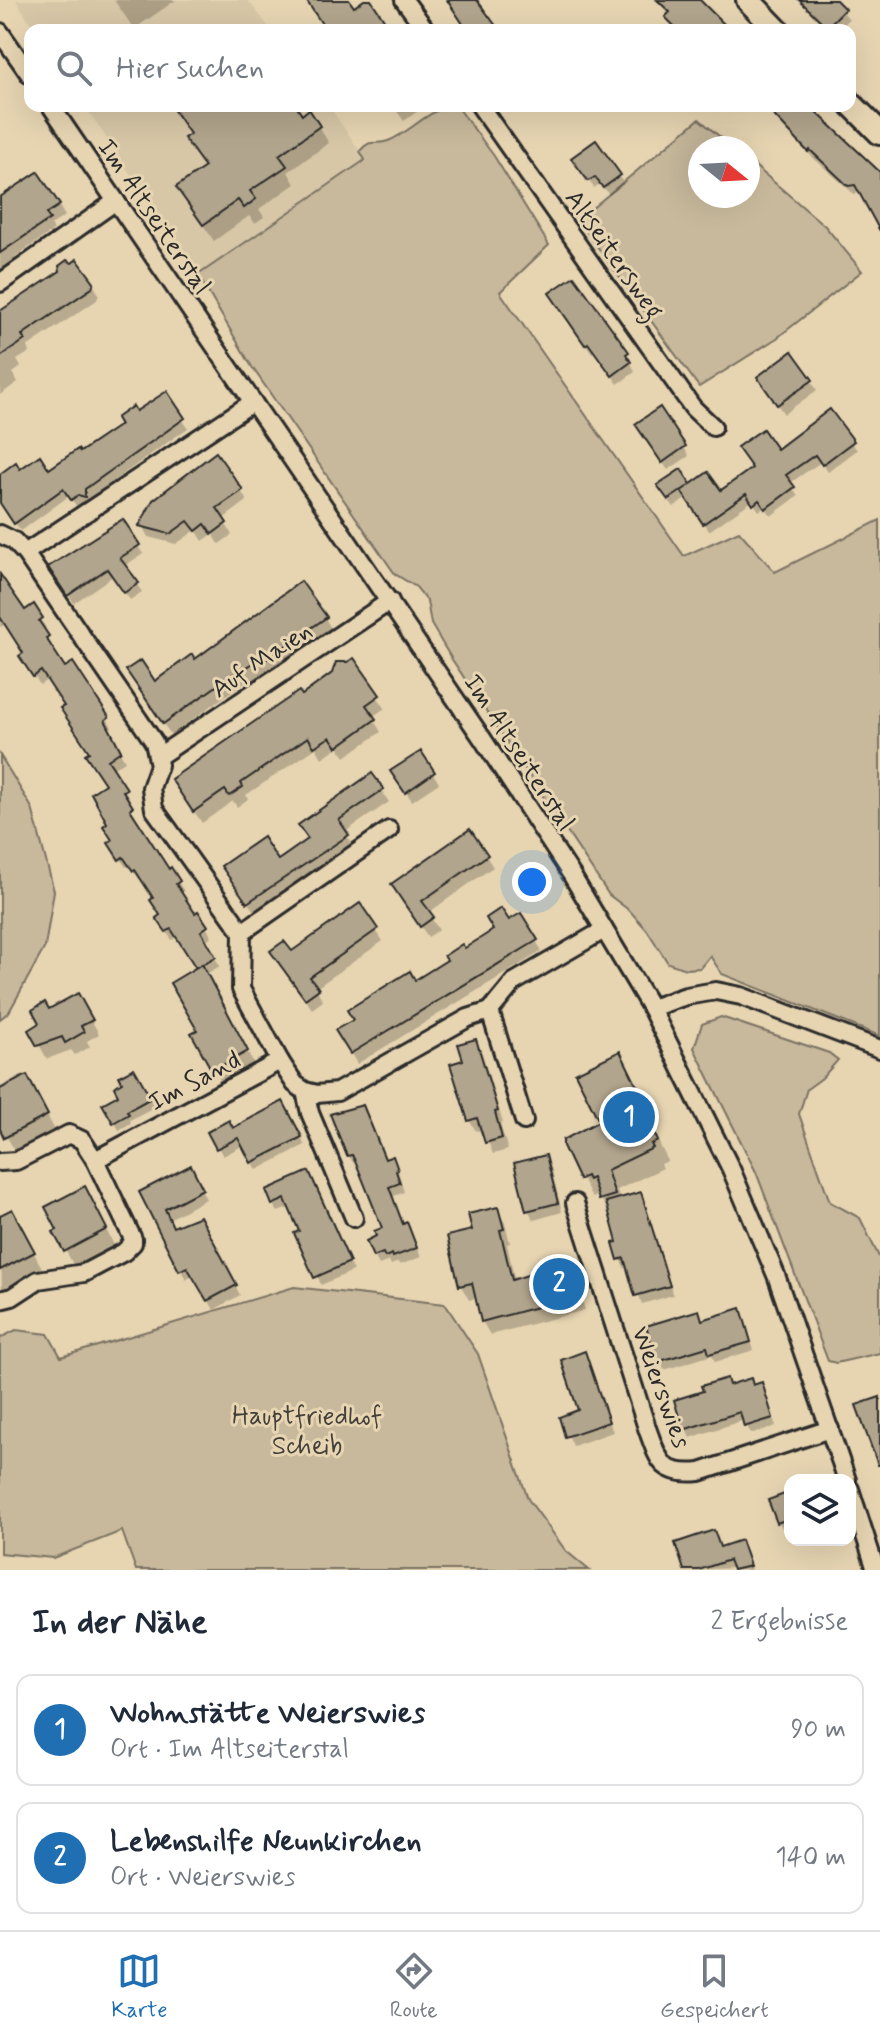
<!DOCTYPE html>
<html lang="de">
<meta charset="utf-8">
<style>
body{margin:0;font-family:Mynerve,sans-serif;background:#f6f6f7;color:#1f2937}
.controls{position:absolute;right:24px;bottom:24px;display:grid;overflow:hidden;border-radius:16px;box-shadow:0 8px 32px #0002}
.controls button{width:72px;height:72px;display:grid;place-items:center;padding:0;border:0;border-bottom:2px solid #e0e1e3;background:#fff;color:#1f2937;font:40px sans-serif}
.compass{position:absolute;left:688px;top:136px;width:72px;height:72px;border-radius:50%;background:#fff;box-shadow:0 8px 32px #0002;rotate:108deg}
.you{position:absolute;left:532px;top:882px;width:28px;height:28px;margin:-20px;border:6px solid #fff;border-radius:50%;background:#1a73e8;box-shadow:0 0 0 12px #1a73e833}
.badge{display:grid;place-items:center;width:52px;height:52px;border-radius:50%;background:#1f6fb2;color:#fff;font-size:26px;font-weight:700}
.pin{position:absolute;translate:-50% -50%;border:4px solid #fff;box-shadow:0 2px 8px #0006}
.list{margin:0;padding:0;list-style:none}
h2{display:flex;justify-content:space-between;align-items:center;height:104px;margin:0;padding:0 32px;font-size:34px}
h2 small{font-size:26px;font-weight:400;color:#747a83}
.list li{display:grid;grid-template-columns:52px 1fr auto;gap:24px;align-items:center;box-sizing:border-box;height:112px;margin:0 16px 16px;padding:0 16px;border:2px solid #e0e1e3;border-radius:16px}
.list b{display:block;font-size:30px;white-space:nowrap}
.list p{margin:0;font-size:26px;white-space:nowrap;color:#747a83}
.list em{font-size:26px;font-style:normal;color:#747a83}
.icon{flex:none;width:44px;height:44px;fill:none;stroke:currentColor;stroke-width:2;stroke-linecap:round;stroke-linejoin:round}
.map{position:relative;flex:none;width:880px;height:1570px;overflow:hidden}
.search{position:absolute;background:#fff;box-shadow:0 8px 32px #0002;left:24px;right:24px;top:24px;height:88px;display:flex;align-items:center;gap:20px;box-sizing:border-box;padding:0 28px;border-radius:16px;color:#747a83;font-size:30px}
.sheet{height:360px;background:#fff}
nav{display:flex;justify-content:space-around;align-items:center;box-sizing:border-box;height:112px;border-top:2px solid #e0e1e3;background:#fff;font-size:22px;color:#747a83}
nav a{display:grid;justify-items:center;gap:4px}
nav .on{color:#1f6fb2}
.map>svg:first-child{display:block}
.built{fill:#d7c7a7}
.green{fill:#c8b99c;stroke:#7a7264;stroke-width:2}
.shadow{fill:#0003}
.building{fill:#b2a58d;stroke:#2b2b2b;stroke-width:2}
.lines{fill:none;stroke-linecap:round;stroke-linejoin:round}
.street-casing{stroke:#2b2b2b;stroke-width:22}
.secondary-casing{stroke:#2b2b2b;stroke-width:28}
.street{stroke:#e7d5b2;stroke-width:16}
.secondary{stroke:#e7d5b2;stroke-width:22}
.labels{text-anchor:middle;stroke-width:6;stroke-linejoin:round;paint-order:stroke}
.street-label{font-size:26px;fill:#2b2b2b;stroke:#e7d5b2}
.park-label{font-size:26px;fill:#43403c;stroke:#e7d5b2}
</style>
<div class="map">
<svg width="880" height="1570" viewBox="0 0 880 1570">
<rect width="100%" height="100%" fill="#e7d5b2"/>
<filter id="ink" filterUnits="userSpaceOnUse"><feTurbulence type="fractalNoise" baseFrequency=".0125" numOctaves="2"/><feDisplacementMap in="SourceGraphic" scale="16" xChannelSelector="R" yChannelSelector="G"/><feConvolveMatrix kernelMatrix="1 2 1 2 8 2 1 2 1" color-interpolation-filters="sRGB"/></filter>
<g filter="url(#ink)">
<g class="built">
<polygon points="16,0 248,0 271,30 35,30"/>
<polygon points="85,106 329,106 366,160 198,275"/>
</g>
<g class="green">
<path d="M457,106L494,156L549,245L500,292L684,556L739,531L775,572L880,520V1036L722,974L710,956L700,968L686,969L668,963L647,930L630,911L609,895L451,658L431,624L427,601L416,587L395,574L252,367L198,275L365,160L360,151C372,137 375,146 388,141C412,132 430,106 457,106Z"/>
<polygon points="699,119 733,148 700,148 700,196 748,196 748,160 825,226 862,271 777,338 699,387 578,220"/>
<polygon points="0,755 32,808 54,891 45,947 9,1012 0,1019"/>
<polygon points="721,1017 829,1053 838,1060 822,1078 807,1089 799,1114 830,1202 860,1218 880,1259 880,1353 836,1363 828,1361 756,1172 694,1048 702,1024"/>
<polygon points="294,1287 445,1304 478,1354 528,1499 566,1551 589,1570 136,1570 122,1531 53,1558 0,1553 0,1338 16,1330 48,1334 61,1357"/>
</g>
<g class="shadow">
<polygon points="114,0 176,0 134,29"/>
<polygon points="656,0 697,0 719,30 676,30 667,18 670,15"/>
<polygon points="799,0 833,0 849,19 839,30 828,30"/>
<polygon points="171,106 264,106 302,117 319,127 329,143 288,172 295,184 259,209 264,217 255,223 249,216 214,241 189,204 206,169 197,155 191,135"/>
<polygon points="393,106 425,106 404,121"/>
<polygon points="762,106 809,106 880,175 880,229 861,193 854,194 800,146 796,138"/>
<polygon points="578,166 619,176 624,184 609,195 601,183 594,188"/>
<polygon points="59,206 65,216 51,225 54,230 15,257 17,260 0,272 0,208"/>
<polygon points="92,283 99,294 97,300 27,347 30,352 17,360 21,367 13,373 18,382 0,395 0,315"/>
<polygon points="557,303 627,353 635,372 618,384 594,351 592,353"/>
<polygon points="811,381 817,390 784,414 765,387"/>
<polygon points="166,394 188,428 89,498 89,504 83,503 77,507 69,496 21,531 0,502 0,476 20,471 49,472 80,455"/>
<polygon points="830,412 857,450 828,472 821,462 790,483 798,496 771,516 765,507 759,511 752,501 709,531 687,498 674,507 664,494 691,487 720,493"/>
<polygon points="642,434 684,447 689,456 668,470"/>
<polygon points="241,491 247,501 223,519 232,535 219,544 213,534 203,541 196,530 176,544 148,537 142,526"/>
<polygon points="138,546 143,554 124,566 142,592 130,600 113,576 74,603 55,576"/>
<polygon points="0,577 25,613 33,607 46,628 43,631 52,646 50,647 65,670 107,718 112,727 108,730 125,761 112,769 130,799 127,801 136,817 134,818 168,872 178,882 184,891 180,893 195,916 198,914 212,936 205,941 220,966 206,974 254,1064 221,1082 194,1033 199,1030 198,969 177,937 172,940 164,928 155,899 141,877 139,879 130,865 126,867 116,853 110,824 107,785 66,707 48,679 40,685 22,656 25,654 6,624 0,627"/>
<polygon points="325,618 332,630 267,676 264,672 252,681 250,678 171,735 135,683 154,683 195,662"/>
<polygon points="353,660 385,708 372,717 381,732 345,757 338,747 322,758 316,748 246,795 248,799 237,807 233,801 202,823 180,791"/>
<polygon points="420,753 439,783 412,801 399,781"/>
<polygon points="372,776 389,802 345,832 354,848 255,913 231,878 277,862 309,840"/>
<polygon points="486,856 493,867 428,913 439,930 428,937 401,897"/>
<polygon points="360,906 383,941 316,988 323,1001 312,1009 272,952 291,954"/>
<polygon points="520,915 542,951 357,1064 338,1031"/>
<polygon points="78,996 99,1034 87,1041 90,1047 75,1055 71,1050 47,1059 31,1030 42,1024 48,1012"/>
<polygon points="475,1041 482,1053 503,1123 500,1124 508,1150 493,1154 483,1130 476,1131 469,1120 466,1062"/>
<polygon points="134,1070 154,1107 130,1120 131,1123 119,1130 105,1105 121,1096 125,1083"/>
<polygon points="630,1073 647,1106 642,1109 668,1161 661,1164 663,1168 617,1190 620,1200 640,1194 645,1203 673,1295 642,1304 629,1267 625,1269 620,1259 620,1243 613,1220 599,1195 592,1198 565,1145 602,1122"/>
<polygon points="24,1074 55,1130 15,1151 0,1125 0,1087"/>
<polygon points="282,1104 305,1145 257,1170 244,1145 223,1156 210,1133 232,1130"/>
<polygon points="363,1107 386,1161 392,1158 397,1167 404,1192 392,1197 404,1226 411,1234 421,1257 400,1265 398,1262 391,1265 389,1261 379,1265 374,1256 379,1237 384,1229 358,1162 354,1164 349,1156"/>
<polygon points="545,1157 551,1167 562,1212 534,1220 528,1210"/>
<polygon points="190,1167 206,1199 169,1219 173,1229 200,1218 240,1295 214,1310 194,1275 186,1280 142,1193"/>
<polygon points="313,1183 353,1271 321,1285 291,1207 278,1212 273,1204"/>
<polygon points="93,1204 114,1245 74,1266 56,1233"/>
<polygon points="497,1209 505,1223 510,1243 507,1244 515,1281 567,1264 575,1278 585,1310 490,1335 482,1321 477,1298 469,1300 461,1286 449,1238 475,1232"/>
<polygon points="0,1218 20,1227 42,1268 2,1289"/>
<polygon points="740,1311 754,1350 715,1362 712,1355 664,1370 649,1328 698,1312 704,1322"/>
<polygon points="585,1354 613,1432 573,1446 561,1418 580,1412"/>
<polygon points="761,1384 776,1426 751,1434 744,1420 690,1438 676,1402 730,1387"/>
<polygon points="790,1494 790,1537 778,1522"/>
<polygon points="713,1532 721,1549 740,1542 751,1570 735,1570 734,1568 686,1570"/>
</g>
<g class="building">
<polygon points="306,0 349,0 354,7 364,0 371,0 391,30 326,30"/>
<polygon points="447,0 477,0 499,30 467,30"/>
<polygon points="657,0 700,0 730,30 678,30 665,17 670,12"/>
<polygon points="799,0 836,0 845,9 827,27"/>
<polygon points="171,106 296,106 302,115 309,109 320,126 279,155 287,166 250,191 256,199 244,208 238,200 203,225 176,187 205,167 184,138 190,134"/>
<polygon points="765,106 810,106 880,172 880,231 855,185 848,186 810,150 808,152"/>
<polygon points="596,140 621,175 603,188 595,177 588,181 571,158"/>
<polygon points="38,172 60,205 46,214 50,219 0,253 0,197"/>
<polygon points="77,259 94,282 92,288 22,335 25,340 0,357 0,311 60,271 59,266 67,260 72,263"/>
<polygon points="574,276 629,352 626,354 631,362 612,376 588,343 585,345 549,293"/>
<polygon points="792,351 813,380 777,405 757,377"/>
<polygon points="167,391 185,418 85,489 85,497 78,495 71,500 63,489 14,524 0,503 0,474 16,462 20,469 40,455 49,469 78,449 80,452 120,425 116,418 133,406 136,411"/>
<polygon points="660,407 686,446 662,463 635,424"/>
<polygon points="830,409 854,441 822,465 815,455 786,475 795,487 765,509 759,500 753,505 746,494 703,524 681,491 690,485 668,500 657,485 681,469 691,484 708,472 721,490 752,468 737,447 763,429 777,449"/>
<polygon points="216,452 243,490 217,508 227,523 212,534 205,524 196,531 188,521 170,534 139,526 153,500"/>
<polygon points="123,519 140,545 120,558 139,583 124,593 107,569 67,596 48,567"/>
<polygon points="0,574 25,610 34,604 43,618 39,621 49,636 46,638 65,667 73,662 109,717 105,720 121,751 108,760 127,789 123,791 133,807 130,809 169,869 171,867 180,881 176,884 195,913 198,911 208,926 201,931 216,957 196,968 171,929 166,932 156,918 160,915 150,900 153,898 135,870 133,871 123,857 119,860 108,843 112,840 103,826 107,823 91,793 105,784 85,754 89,752 60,708 64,706 41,671 33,677 19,656 23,653 0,617"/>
<polygon points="301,581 327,617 258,665 256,661 243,670 242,668 163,724 126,670 141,660 155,681 192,654 195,659"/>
<polygon points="354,658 380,695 366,705 376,719 337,747 330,737 314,747 308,737 241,783 243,787 229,796 225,790 193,812 171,779 299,691 302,695 332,673 336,662 347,662"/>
<polygon points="421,751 435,772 405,793 390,771"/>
<polygon points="372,773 384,789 339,820 349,835 247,903 221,866 263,837 278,860 308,839 298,825"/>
<polygon points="470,829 488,855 422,901 434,917 420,927 391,884"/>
<polygon points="360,903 378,929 310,977 319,989 305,999 270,951 284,941 292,951"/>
<polygon points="501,908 509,920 521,913 538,940 350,1054 335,1030 353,1020 347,1010 410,971 415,980 447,960 444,956 462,944 465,948 493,930 486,918"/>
<polygon points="202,964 248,1051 212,1071 191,1033 197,1030 170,983"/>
<polygon points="78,993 93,1020 81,1026 84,1032 65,1043 62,1037 37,1046 28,1030 39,1023 32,1010 45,1002 49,1009"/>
<polygon points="476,1039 498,1111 495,1112 502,1138 485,1143 477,1118 468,1121 450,1064 463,1060 458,1044"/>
<polygon points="620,1051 637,1086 632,1088 658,1141 651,1144 653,1148 607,1170 615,1195 599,1200 592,1178 588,1180 586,1176 579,1180 563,1146 563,1140 599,1121 575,1073"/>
<polygon points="134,1068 151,1098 127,1111 129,1114 113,1123 102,1104 118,1095 114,1087 122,1082 119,1076"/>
<polygon points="27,1075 48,1115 4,1138 0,1129 0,1089"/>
<polygon points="283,1101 302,1137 251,1163 238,1138 216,1149 207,1132 229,1120 233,1128"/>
<polygon points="363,1105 385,1159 393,1156 398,1170 396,1171 400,1183 389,1187 403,1224 407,1222 417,1248 393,1257 392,1254 385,1257 383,1253 373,1257 366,1241 376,1236 374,1231 382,1228 356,1163 352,1155 347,1156 330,1114"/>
<polygon points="546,1155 558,1203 526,1211 514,1163"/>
<polygon points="191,1165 203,1189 165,1209 173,1227 200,1216 237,1285 207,1301 187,1267 179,1271 139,1192"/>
<polygon points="309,1171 350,1262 314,1278 294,1233 299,1231 285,1199 272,1205 266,1190"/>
<polygon points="85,1186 107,1229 64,1252 53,1232 57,1230 45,1207"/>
<polygon points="641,1192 670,1286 635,1296 624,1258 618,1260 613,1243 617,1242 606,1202"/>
<polygon points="498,1207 504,1229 500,1230 512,1280 568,1262 578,1296 481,1322 472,1283 459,1286 447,1236 472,1230 468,1214"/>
<polygon points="12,1209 35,1252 0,1270 0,1215"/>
<polygon points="741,1308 751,1342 709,1354 707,1347 657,1362 646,1326 699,1310 702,1320"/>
<polygon points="585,1351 609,1422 565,1437 559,1417 578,1410 561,1360"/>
<polygon points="727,1378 729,1385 751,1378 753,1385 762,1382 773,1418 744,1427 740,1412 683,1430 674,1400 703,1391 701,1386"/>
<polygon points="880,1397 880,1465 878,1465 856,1405"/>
<polygon points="790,1492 790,1518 777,1523 768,1500"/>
<polygon points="714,1530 720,1547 741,1540 750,1566 733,1570 729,1560 699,1570 684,1570 675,1543"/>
</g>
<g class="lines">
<g class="street-casing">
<g id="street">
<polyline points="404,0 426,30"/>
<polyline points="0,32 30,75"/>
<polyline points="51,106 482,738 571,874 651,1008 731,1169 776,1275 847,1480"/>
<polyline points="480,106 693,408 713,427"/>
<polyline points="0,283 116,201"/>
<polyline points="0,534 14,541 25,553 154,742 159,765 151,788 154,809 242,932 241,989 280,1061 295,1084 305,1091 317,1094 337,1092 468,1018 490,1011 514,982 604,930"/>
<polyline points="25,553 253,402"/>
<polyline points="159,756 390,601"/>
<polyline points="242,932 389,830"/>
<polyline points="651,1008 686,996 716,991 741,996 880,1049"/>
<polyline points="490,1011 524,1121"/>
<polyline points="305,1091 310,1113 354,1218"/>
<polyline points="95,1160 280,1061"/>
<polyline points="0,1162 16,1161 69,1134 82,1140 95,1160 133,1239 133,1243 124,1252 84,1273 38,1280 12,1297 0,1300"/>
<path d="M575,1203L647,1428C659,1461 661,1476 700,1472L830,1429"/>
<polyline points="850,1489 876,1570"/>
</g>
</g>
<g class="secondary-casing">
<g id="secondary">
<polyline points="748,0 777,30"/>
<polyline points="850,103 880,133"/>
</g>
</g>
<use href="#street" class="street"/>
<use href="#secondary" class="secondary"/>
</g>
</g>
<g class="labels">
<g class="street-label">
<text transform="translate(155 216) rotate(56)" y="9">Im Altseiterstal</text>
<text transform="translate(615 254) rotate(55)" y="9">Altseitersweg</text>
<text transform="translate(261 659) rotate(-34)" y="9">Auf Maien</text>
<text transform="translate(520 752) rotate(57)" y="9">Im Altseiterstal</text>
<text transform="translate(194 1080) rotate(-28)" y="9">Im Sand</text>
<text transform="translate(662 1387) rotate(70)" y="9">Weierswies</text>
</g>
<g class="park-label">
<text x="307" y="1424">Hauptfriedhof<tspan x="307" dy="30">Scheib</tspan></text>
</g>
</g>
</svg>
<div class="controls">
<button><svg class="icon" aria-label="layers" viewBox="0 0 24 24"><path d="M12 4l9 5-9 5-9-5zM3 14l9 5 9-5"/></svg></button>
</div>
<svg class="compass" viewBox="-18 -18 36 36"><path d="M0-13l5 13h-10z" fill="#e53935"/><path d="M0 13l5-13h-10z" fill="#747a83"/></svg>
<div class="you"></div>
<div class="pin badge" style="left:629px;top:1117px">1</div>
<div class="pin badge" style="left:559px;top:1284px">2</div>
<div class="search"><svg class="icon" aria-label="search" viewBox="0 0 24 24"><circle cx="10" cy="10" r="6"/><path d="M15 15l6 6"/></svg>Hier suchen</div>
</div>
<section class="sheet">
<h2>In der Nähe<small>2 Ergebnisse</small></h2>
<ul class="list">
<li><span class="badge">1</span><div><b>Wohnstätte Weierswies</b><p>Ort · Im Altseiterstal</p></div><em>90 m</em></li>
<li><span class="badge">2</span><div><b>Lebenshilfe Neunkirchen</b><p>Ort · Weierswies</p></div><em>140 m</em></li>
</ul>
</section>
<nav>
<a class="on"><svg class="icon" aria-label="map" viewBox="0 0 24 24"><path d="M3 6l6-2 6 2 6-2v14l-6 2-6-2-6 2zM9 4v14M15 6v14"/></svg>Karte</a>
<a><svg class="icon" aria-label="directions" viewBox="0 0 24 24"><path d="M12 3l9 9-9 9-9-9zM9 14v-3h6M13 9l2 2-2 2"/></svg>Route</a>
<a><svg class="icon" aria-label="saved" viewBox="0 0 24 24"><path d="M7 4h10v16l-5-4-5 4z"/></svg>Gespeichert</a>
</nav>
